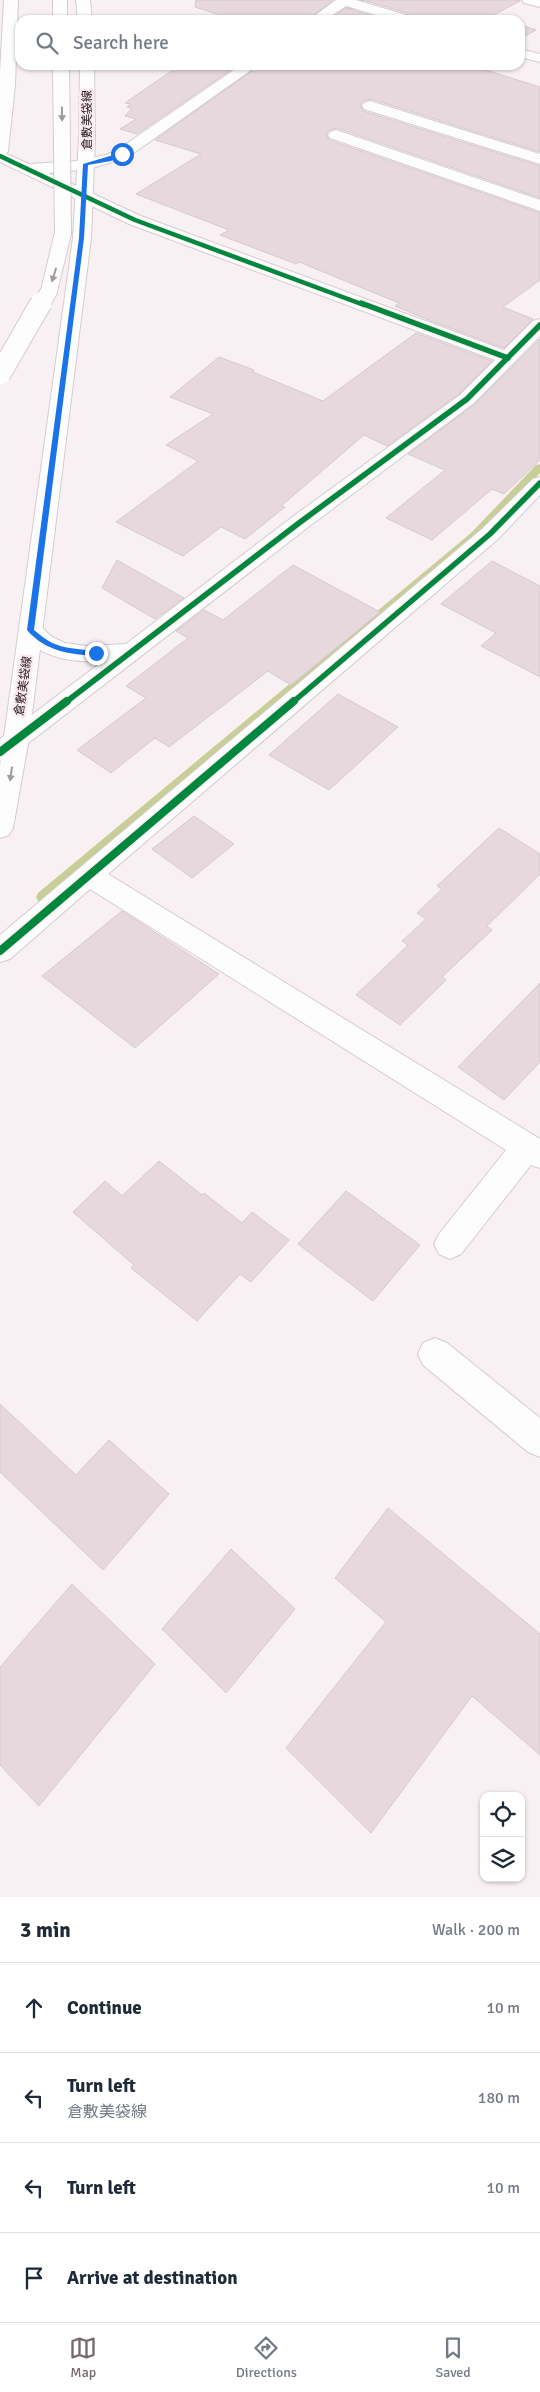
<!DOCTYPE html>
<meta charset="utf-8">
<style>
body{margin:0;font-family:Signika,"Noto Sans JP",sans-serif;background:#f2f2f3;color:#1f2937}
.controls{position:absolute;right:15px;bottom:15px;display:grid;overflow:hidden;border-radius:10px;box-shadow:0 1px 4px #0004}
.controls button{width:45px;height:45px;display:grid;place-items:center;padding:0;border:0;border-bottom:1px solid #e0e1e3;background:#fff;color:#1f2937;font:25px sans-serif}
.stop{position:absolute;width:15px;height:15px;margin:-11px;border:4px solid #1a73e8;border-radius:50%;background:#fff}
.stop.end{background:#1a73e8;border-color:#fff;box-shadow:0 1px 5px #0008}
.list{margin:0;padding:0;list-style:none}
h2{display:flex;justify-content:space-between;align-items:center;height:65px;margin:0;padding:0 20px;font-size:21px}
h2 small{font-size:16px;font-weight:400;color:#747a83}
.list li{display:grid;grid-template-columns:32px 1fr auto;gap:15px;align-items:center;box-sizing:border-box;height:90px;padding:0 20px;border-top:1px solid #e0e1e3}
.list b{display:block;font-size:19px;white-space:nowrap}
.list p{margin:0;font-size:16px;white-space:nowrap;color:#747a83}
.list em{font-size:16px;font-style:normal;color:#747a83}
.icon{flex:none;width:28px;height:28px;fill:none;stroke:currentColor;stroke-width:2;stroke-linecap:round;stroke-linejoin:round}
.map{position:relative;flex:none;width:540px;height:1897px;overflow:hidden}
.search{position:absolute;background:#fff;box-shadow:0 1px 4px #0004;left:15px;right:15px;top:15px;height:55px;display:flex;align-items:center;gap:12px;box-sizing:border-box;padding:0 18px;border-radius:15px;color:#747a83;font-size:19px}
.sheet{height:425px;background:#fff}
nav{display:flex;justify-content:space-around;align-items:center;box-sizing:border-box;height:70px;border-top:1px solid #e0e1e3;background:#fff;font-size:14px;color:#747a83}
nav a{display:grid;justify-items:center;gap:2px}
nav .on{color:#74696d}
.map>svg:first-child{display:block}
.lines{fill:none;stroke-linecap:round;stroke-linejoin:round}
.stream{fill:#c8cf96;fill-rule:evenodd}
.building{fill:#e6d8dd;stroke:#d5cbcf}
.street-casing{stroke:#d6cbcf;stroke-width:2}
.primary-casing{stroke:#d6cbcf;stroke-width:2}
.highway-casing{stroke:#d6cbcf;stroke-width:2}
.street{fill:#fefdfd;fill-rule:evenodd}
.primary{fill:#fefdfd;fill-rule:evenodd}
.highway{fill:#fefdfd;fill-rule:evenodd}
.highway-bridge-far1-casing{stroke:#d6cbcf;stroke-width:18;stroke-linecap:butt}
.highway-bridge-casing{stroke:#d6cbcf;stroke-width:23;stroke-linecap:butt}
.highway-bridge-far1{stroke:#fefdfd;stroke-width:16}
.highway-bridge{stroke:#fefdfd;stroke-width:21}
.cycleway-far2-casing{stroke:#fcecf2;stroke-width:6}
.cycleway-far1-casing{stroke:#fcecf2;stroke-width:8}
.cycleway-casing{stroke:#fcecf2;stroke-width:11}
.cycleway-far2{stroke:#00873e;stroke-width:4.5}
.cycleway-far1{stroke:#00873e;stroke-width:5.5}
.cycleway{stroke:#00873e;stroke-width:8}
.oneway{fill:#a09a9c}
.route{fill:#1a73e8}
.labels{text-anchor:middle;stroke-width:5;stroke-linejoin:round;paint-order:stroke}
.far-street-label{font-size:12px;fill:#2d2025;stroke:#fcecf2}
</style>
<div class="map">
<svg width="540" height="1897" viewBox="0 0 540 1897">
<rect width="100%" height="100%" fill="#f8f0f3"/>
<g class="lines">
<g class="stream">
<polygon points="357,0 366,0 337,20 328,20"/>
<polygon points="540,464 540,473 479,537 48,901 38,901 36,897 38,893 471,533 536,465"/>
</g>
</g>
<g class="building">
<polygon points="196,0 333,0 307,20 235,20 195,7"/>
<polygon points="363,0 520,0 520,1 492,16 505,20 417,20 414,15"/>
<polygon points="346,8 386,20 328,20"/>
<polygon points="520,25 536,30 520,39"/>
<polygon points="180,65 238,65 137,134 120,129 136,119 125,116 132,108 127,107 131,104 125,103"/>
<polygon points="260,65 474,65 473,66 540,87 540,152 371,99 363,101 360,105 363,111 540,166 540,198 337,128 329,130 326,134 329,140 540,213 540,280 503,307 533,319 504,348 431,321 395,306 399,303 299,262 296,264 220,235 229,230 136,194 201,154 155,140"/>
<polygon points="416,333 492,361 459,394 387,446 364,435 281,506 285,507 245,539 221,527 183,556 116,522 198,461 166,445 213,414 170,397 219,357 254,370 253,372 323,401"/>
<polygon points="540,339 540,460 504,494 492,489 432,540 386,518 445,470 408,454 475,404"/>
<polygon points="117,560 184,598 155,619 102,588"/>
<polygon points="492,561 540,586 540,677 481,646 496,633 441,604"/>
<polygon points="293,565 380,612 291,685 268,671 169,747 155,738 111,773 77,750 146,698 126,686 188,638 176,631 204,610 223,620"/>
<polygon points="338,694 398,727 329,790 269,755"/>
<polygon points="194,816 234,844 192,878 152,849"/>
<polygon points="499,828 540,854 540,874 487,926 492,930 442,977 446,980 400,1025 356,995 408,945 402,941 426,919 417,913 442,889 437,886"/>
<polygon points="122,911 219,974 135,1048 42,976"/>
<polygon points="540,983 540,1062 504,1100 458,1067"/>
<polygon points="159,1161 202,1195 204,1193 242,1223 252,1212 289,1240 251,1282 240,1274 197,1321 131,1268 134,1265 73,1212 105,1181 122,1196"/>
<polygon points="346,1191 420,1245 373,1301 298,1244"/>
<polygon points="0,1404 76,1475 109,1440 169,1494 103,1570 0,1472"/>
<polygon points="388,1508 540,1634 540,1755 472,1696 371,1833 286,1748 386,1622 335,1578"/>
<polygon points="231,1549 295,1609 226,1693 162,1629"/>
<polygon points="72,1584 155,1664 39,1806 0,1765 0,1667"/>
</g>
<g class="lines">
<g class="street-casing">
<g id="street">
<polygon points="336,0 356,0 413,17 415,20 393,20 346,6 325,20 309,20"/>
<polygon points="522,0 540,0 540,7 524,3"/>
<polygon points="520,49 540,54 540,62 520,57"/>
<path d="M241,65H258L128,157L89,169L48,173L141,216L504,350L533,321L540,319V336L474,403L307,528L9,758L0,761V739L103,661C72,663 37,658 20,630L23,625L31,622L39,625L52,637L65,643L87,646L126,644L291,518L460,395L495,360L129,224L0,162V151L29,164L78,161L106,155L116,151Z"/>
<polygon points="370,101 540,154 540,164 364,109 362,106 364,103"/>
<polygon points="336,130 540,200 540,211 330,138 328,135 330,132"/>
<polygon points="540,477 540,495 498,539 108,874 540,1139 540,1168 531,1165 461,1254 450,1259 439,1254 434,1244 439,1234 506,1150 90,889 10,959 0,962 0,935 482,529 533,479"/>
<polygon points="435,1338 447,1343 540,1418 540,1457 528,1452 423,1365 418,1354 423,1343"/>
</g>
</g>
<g class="primary-casing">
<g id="primary">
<polygon points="76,0 90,0 92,20 78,20"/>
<polygon points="80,65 94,65 95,138 91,238 29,738 13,828 9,835 0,838 0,766 73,238 79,138"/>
</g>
</g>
<g class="highway-casing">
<g id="highway">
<polygon points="4,0 18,0 15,85 8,151 6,154 0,156 0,73"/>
<rect x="53" y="0" width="14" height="20"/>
</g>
</g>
<use href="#street" class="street"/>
<use href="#primary" class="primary"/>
<use href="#highway" class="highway"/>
<g class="highway-bridge-far1-casing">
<polyline id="highway-bridge-far1" points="41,305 49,291 63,233 61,65"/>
</g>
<g class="highway-bridge-casing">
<polyline id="highway-bridge" points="0,374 41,303"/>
</g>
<use href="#highway-bridge-far1" class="highway-bridge-far1"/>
<use href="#highway-bridge" class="highway-bridge"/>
<g class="cycleway-far2-casing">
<polyline id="cycleway-far2" points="0,156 135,220 364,305"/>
</g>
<g class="cycleway-far1-casing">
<g id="cycleway-far1">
<polyline points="361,303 508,358"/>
<polyline points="66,702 299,523 467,399 540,325"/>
<polyline points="293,702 490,534 540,483"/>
</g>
</g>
<g class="cycleway-casing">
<g id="cycleway">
<polyline points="0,752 67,701"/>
<polyline points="0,951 294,701"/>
</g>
</g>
<use href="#cycleway-far2" class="cycleway-far2"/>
<use href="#cycleway-far1" class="cycleway-far1"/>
<use href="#cycleway" class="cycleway"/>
</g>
<defs><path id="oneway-solid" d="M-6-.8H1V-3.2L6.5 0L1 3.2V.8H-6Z" transform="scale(1.25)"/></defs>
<g class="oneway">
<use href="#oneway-solid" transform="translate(62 114) rotate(89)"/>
<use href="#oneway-solid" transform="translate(54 275) rotate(107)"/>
<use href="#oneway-solid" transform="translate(11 774) rotate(98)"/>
</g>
<path class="route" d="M120,153L125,154L111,161L88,165L84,238L34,630C59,652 69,646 99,652L100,653L96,656C70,654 46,652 27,630L79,238L83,164Z"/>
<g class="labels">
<g class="far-street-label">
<text transform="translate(87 120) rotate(-90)" y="4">倉敷美袋線</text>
<text transform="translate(23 686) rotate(-82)" y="4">倉敷美袋線</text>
</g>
</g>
</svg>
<div class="controls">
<button><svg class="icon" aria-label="locate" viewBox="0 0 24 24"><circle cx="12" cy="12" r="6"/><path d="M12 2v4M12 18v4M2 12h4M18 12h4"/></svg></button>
<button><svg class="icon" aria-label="layers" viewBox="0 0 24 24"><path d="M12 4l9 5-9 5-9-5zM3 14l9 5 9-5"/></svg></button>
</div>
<div class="stop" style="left:122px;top:154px"></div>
<div class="stop end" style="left:96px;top:653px"></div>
<div class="search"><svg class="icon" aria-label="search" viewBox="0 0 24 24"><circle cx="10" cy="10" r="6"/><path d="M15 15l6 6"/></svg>Search here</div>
</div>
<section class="sheet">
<h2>3 min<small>Walk · 200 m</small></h2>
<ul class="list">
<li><svg class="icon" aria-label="ahead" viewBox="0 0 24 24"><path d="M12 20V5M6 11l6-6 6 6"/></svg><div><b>Continue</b></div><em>10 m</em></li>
<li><svg class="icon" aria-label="left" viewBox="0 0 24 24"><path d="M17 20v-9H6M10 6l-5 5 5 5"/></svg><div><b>Turn left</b><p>倉敷美袋線</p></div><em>180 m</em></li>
<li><svg class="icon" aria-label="left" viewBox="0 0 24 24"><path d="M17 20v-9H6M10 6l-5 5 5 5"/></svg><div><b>Turn left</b></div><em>10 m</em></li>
<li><svg class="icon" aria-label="arrive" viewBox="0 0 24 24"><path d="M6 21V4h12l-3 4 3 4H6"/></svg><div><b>Arrive at destination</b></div></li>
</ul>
</section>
<nav>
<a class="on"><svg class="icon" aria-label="map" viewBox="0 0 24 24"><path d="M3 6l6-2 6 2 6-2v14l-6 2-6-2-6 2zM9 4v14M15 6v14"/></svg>Map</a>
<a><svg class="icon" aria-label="directions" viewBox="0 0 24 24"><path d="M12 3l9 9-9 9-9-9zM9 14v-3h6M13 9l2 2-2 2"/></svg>Directions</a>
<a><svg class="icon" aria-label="saved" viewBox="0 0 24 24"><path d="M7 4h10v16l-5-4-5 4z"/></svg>Saved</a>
</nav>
